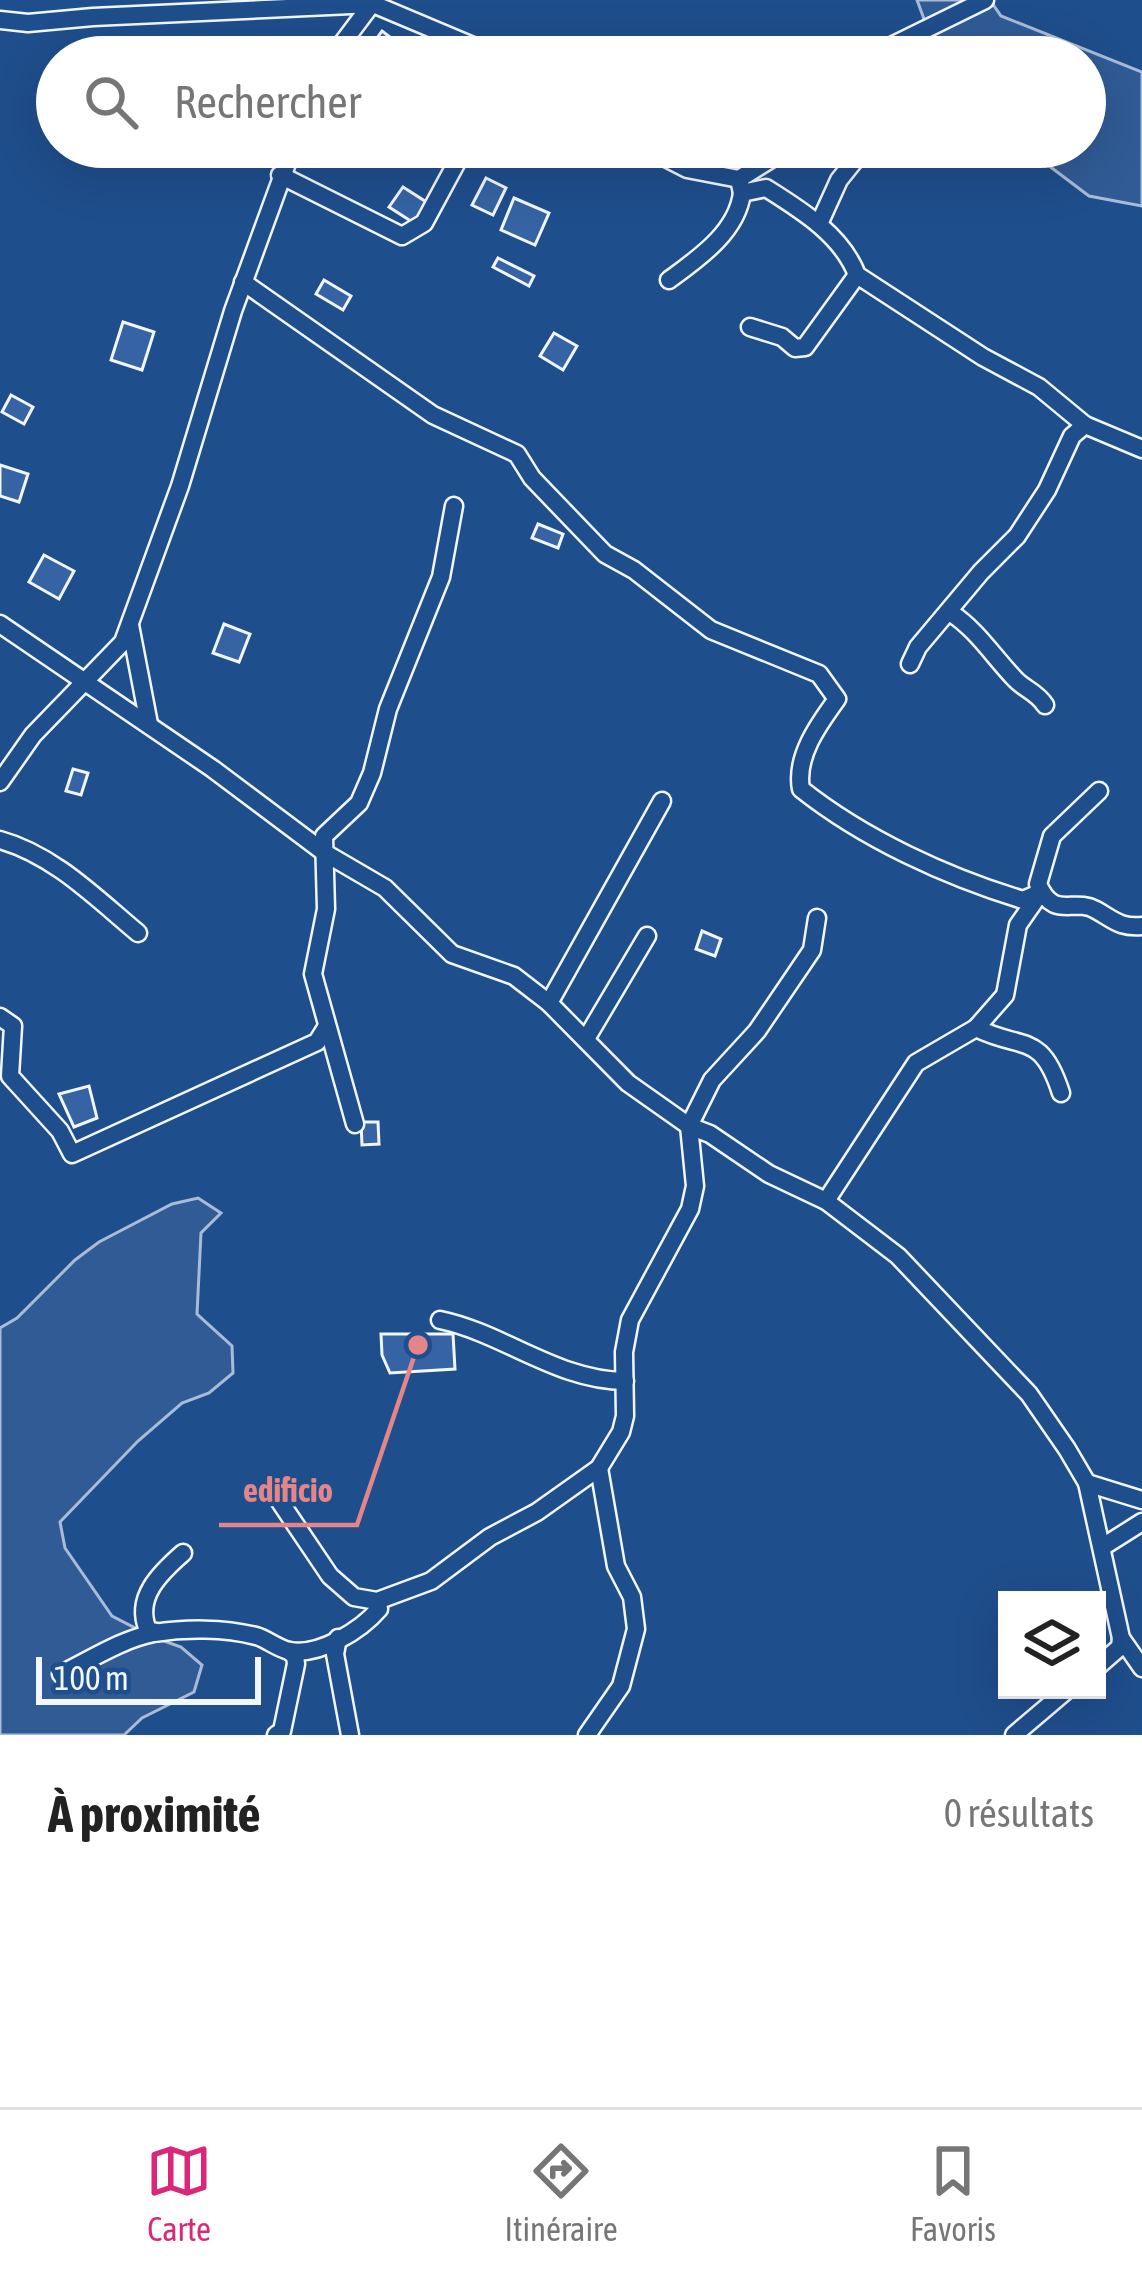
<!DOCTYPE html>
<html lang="fr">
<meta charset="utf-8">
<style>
body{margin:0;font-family:"Asap Condensed",sans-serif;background:#f2f2f2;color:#222}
.controls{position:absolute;right:36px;bottom:36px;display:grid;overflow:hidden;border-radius:0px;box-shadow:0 12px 48px #0002}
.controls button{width:108px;height:108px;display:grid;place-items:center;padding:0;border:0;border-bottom:3px solid #e0e0e0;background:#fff;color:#222;font:60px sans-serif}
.scale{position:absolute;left:36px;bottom:30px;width:225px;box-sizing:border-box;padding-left:12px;border:6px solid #f2f6ff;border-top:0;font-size:33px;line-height:42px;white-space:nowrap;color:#f2f6ff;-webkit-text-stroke:9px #1f4e8c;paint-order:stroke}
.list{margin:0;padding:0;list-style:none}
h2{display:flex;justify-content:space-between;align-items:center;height:156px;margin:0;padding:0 48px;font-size:51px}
h2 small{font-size:39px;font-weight:400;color:#767676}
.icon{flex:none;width:66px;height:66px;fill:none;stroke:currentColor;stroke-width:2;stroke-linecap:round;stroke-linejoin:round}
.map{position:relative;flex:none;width:1142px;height:1735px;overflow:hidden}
.search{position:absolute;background:#fff;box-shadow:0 12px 48px #0002;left:36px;right:36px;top:36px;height:132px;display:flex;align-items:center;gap:30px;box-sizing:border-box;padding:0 42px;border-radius:66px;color:#767676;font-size:45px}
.sheet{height:372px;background:#fff}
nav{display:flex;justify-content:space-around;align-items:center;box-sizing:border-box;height:168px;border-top:3px solid #e0e0e0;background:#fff;font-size:33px;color:#767676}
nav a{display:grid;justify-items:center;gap:6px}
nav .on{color:#db2777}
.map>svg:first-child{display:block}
.built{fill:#305b95;stroke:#a8bbd7;stroke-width:3}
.building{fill:#3563a3;stroke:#f2f6ff;stroke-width:3}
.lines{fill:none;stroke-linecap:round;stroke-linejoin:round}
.minor-casing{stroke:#f2f6ff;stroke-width:21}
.minor{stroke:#1f4e8c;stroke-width:16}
.leader{fill:none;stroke:#e38589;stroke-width:4.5}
.callout-dot{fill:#e38589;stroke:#1f4e8c;stroke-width:4.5}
.callout-label{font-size:33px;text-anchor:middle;font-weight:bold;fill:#e38589;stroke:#1f4e8c;stroke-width:9;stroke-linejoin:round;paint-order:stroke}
</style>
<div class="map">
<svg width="1142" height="1735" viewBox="0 0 1142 1735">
<rect width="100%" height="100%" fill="#1f4e8c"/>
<g class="built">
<polygon points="917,0 990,0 1001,16 1142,72 1142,206 1089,196 1024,147 1085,147 1085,57 938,57"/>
<polygon points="198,1198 221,1213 201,1233 197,1314 232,1346 233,1373 209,1393 182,1403 138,1441 60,1522 65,1548 112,1616 153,1637 181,1647 202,1665 194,1692 142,1718 124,1735 0,1735 0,1328 17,1318 75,1260 99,1242 172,1204"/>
</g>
<g class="building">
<polygon points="382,31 407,50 402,57 363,57"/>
<polygon points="486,178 506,188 493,215 472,205"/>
<polygon points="403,187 431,205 417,225 389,207"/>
<polygon points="514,198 549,213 535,245 501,230"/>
<polygon points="498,258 534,276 529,286 493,267"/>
<polygon points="324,280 351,296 343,310 316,294"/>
<polygon points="123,322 154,332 142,370 111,360"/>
<polygon points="554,333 577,346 563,370 540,356"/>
<polygon points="11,395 33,407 24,424 2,412"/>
<polygon points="0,465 28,474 19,502 0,496"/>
<polygon points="538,524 563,534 558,548 532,538"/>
<polygon points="44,555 74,571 59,599 29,582"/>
<polygon points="224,624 250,634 239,662 213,653"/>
<polygon points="73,769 88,773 81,795 66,791"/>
<polygon points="702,931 721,939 715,956 696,949"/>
<polygon points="89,1086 97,1118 74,1127 59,1094"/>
<polygon points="361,1122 378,1122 379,1144 362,1145"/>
<polygon points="381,1334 453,1334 455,1369 390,1373 382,1355"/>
</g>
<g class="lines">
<g class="minor-casing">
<g id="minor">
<polyline points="0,20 28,23 93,17 373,4 499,57"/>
<polyline points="332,57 374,1"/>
<polyline points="869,57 985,0"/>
<polyline points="644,147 687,169 739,179 790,147"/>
<polyline points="280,175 402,236 424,223 465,147"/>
<path d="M739,179L742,193L766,188C801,210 842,235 857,275L983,357L1039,387L1085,425L1142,449"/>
<polyline points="819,224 839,180 855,160"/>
<path d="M669,280C699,258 737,232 742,193"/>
<path d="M243,282L433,415L517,454L532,478L605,554L634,570L711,630L819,674L837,699C818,725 795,757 801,789C864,839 947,877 1023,900L1041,892"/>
<polyline points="750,327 782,337 795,348 805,347 857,275"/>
<path d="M951,613C977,630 993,656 1015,679C1024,689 1037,692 1045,705"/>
<polyline points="0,624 213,769 325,853 385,888 452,954 514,976 549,1003 628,1083 689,1126 710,1134 769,1174 826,1201 898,1256 1029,1394 1067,1449 1087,1483 1121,1638 1142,1668"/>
<polyline points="130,625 149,724"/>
<polyline points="910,664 918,647 981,572 1017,536 1047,490 1072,436 1085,425"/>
<polyline points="0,782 33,735 123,642 180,486 233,311 293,147"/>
<path d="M1099,791L1052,836L1038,884C1054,921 1073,897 1096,910C1114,920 1120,928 1142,926"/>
<path d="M0,840C54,855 96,898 138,933"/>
<polyline points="549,1003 662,801"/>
<polyline points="0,1017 13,1026 10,1076 60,1131 72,1154 317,1042 327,1026"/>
<path d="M976,1028C1023,1051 1041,1031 1061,1093"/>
<polyline points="586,1039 647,936"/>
<polyline points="355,1124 313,974 326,909 324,836 359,803 372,773 388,709 441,577 454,506"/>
<polyline points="826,1201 916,1063 976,1028 1005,995 1018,925 1041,892"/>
<path d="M440,1320C503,1333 558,1381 625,1381"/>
<polyline points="1087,1483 1142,1500"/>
<polyline points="272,1490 330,1576 354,1597 377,1601 431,1581 490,1537 537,1512 599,1468 621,1432 625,1416 624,1352 630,1320 690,1209 695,1186 689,1126 712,1080 757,1031 812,950 817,918"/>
<polyline points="1104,1546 1142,1522"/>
<path d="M156,1632L148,1630C134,1598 160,1573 183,1553"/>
<polyline points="338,1638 335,1654 350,1735"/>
<polyline points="1097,1667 1120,1647 1121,1638"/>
<path d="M61,1674C90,1660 122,1639 154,1633C186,1628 224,1628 256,1636C267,1639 278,1649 290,1651C320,1656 361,1630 379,1609L377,1601"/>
<polyline points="276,1735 282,1731 296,1664 295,1656 289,1651"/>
<polyline points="587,1735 621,1686 636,1629 632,1597 616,1566 599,1468"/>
<polyline points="1014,1735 1067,1690"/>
</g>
</g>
<use href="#minor" class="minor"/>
</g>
<path class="leader" d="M418 1345L357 1525H219"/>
<circle class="callout-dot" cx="418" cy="1345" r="12"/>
<g class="callout-label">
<text x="288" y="1502">edificio</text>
</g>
</svg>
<div class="controls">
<button><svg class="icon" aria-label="layers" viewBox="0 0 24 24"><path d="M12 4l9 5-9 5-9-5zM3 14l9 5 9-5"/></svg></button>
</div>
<div class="scale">100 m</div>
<div class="search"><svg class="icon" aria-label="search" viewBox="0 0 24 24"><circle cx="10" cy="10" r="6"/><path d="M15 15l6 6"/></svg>Rechercher</div>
</div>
<section class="sheet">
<h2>À proximité<small>0 résultats</small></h2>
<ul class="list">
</ul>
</section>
<nav>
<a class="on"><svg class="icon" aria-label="map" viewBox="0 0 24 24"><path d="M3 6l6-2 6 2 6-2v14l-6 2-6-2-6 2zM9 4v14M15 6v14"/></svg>Carte</a>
<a><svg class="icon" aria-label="directions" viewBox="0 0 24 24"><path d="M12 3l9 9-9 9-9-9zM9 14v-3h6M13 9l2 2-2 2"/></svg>Itinéraire</a>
<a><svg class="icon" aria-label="saved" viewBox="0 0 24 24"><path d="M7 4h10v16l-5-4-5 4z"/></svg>Favoris</a>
</nav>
